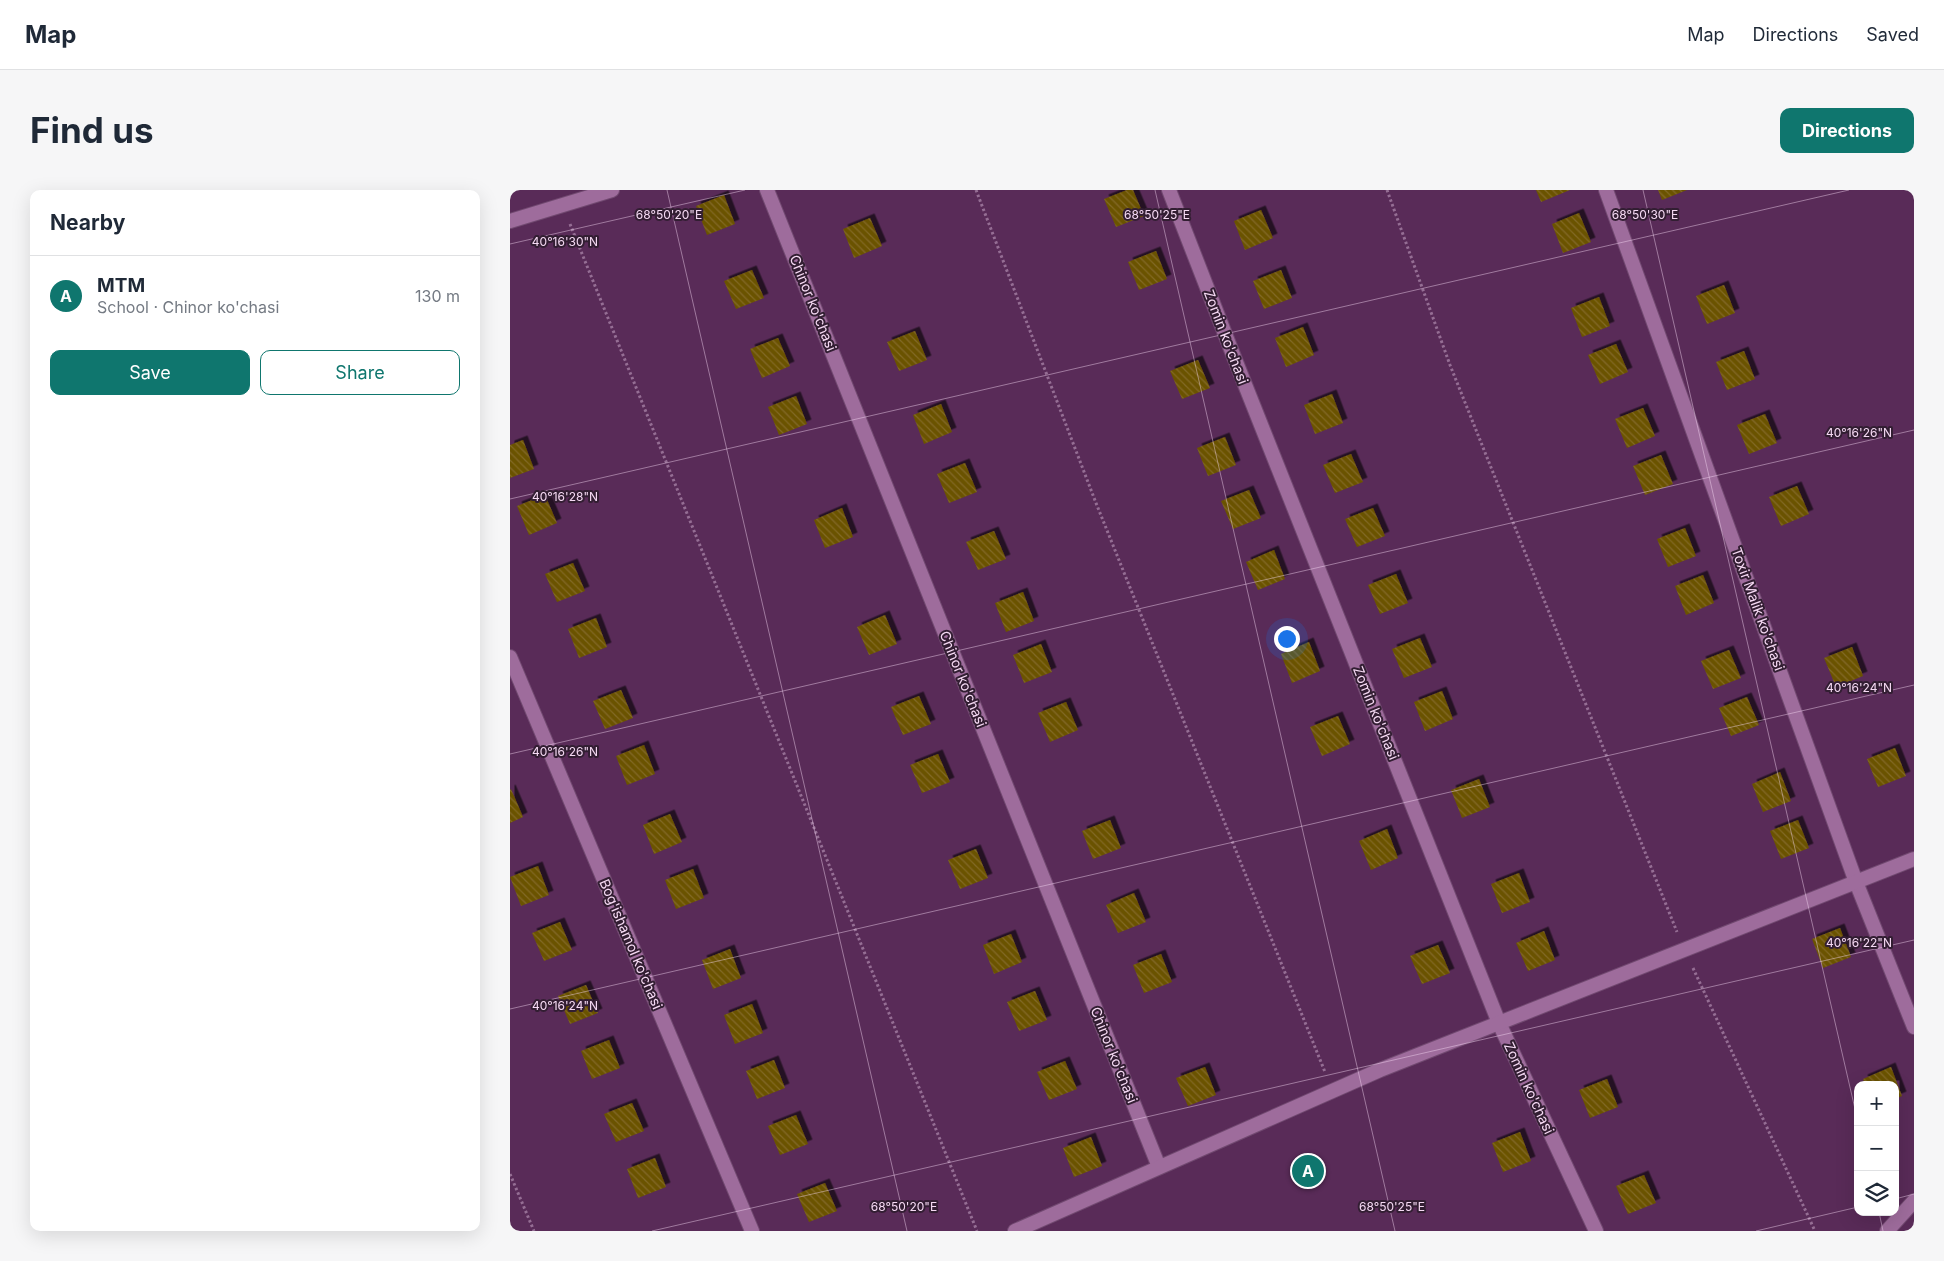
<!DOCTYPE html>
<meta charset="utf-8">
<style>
body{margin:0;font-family:Inter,sans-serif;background:#f6f6f7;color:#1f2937}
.controls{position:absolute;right:15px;bottom:15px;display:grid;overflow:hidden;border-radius:10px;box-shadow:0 5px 20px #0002}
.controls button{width:45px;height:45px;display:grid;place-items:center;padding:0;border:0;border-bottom:1px solid #e0e1e3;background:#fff;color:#1f2937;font:25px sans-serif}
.you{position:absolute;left:776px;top:448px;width:18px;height:18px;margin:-12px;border:4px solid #fff;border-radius:50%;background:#1a73e8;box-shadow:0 0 0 8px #1a73e833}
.badge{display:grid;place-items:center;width:32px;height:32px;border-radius:50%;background:#0f766e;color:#fff;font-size:16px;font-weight:700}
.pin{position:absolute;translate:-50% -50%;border:2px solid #fff;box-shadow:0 1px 5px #0006}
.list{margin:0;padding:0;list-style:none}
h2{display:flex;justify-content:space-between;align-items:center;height:65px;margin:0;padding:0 20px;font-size:21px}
h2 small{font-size:16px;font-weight:400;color:#747a83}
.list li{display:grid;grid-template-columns:32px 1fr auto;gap:15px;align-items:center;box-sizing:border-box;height:80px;padding:0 20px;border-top:1px solid #e0e1e3}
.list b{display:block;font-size:19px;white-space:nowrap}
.list p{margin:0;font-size:16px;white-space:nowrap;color:#747a83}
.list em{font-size:16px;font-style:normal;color:#747a83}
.actions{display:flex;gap:10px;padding:15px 20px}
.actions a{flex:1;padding:11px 0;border:1px solid #0f766e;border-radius:10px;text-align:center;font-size:18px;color:#0f766e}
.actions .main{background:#0f766e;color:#fff}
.icon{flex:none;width:28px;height:28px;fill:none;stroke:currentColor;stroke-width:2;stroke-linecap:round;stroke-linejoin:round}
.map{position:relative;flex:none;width:1404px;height:1041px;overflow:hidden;border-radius:10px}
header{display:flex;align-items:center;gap:30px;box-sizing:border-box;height:70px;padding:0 25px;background:#fff;border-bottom:1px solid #e0e1e3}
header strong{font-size:24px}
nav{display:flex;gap:28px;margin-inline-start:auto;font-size:18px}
.intro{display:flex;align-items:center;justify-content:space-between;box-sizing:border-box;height:120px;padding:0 30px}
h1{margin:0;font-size:35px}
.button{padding:12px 22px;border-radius:10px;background:#0f766e;color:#fff;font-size:18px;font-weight:700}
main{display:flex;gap:30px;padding:0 30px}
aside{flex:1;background:#fff;border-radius:10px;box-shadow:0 5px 20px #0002}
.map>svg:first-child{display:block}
.building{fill:url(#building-back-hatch);filter:url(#shadow)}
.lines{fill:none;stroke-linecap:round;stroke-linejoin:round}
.minor-casing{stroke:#714970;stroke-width:16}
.path{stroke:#956e94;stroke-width:3;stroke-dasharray:2.5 2.5;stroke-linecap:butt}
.minor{stroke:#9e6c9c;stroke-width:14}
.ticks{fill:none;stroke:#f6daf4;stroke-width:1;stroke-opacity:0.45}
.labels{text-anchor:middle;stroke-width:4;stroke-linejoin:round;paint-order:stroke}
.street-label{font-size:14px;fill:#f6daf4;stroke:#321e32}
.ticks-label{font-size:12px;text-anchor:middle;fill:#f6daf4;stroke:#321e32;stroke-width:4;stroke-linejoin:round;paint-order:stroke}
</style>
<header>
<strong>Map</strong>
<nav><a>Map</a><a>Directions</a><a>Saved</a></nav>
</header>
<div class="intro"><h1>Find us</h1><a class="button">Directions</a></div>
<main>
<aside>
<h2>Nearby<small></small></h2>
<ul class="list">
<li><span class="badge">A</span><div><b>MTM</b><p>School · Chinor ko'chasi</p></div><em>130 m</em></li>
</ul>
<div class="actions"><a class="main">Save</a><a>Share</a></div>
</aside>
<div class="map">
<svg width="1404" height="1041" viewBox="0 0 1404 1041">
<defs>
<pattern id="building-back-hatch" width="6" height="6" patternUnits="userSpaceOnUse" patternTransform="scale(1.25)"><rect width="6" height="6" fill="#6b5200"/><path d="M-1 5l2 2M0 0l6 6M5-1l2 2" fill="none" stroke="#816a26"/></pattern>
<filter id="shadow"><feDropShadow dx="4.5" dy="-4.5" stdDeviation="0" flood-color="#0009"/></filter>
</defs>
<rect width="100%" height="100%" fill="#592b58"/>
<g class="building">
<polygon points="617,0 623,0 634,26 606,37 594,9"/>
<polygon points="1026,0 1060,0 1031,12"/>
<polygon points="1148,0 1177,0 1152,10"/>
<polygon points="214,5 225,34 197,45 186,16"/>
<polygon points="751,20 763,48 735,60 724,31"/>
<polygon points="1069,23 1081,52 1053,63 1042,34"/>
<polygon points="360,28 372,56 344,68 333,39"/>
<polygon points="646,61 657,89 629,100 618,72"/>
<polygon points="242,80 254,108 226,119 214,91"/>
<polygon points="771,80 782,108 754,119 743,91"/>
<polygon points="1214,95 1225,123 1197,134 1186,106"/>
<polygon points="1089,107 1100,136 1072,147 1061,118"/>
<polygon points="793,137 804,165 776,177 765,148"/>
<polygon points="405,141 417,170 389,181 377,152"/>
<polygon points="268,148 280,176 252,188 240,159"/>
<polygon points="1106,154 1118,182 1090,194 1078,165"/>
<polygon points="1234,161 1245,189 1217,200 1206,172"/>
<polygon points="688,170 700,198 672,209 660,181"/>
<polygon points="822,204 833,233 805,244 794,215"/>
<polygon points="286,206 297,234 269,245 258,217"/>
<polygon points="431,214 442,242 414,254 403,225"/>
<polygon points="1133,218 1145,246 1117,258 1105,229"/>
<polygon points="1255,224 1267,253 1239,264 1227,235"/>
<polygon points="715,247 726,275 698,286 687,258"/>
<polygon points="13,250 24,279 0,288 0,255"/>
<polygon points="841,264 853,292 825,303 813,275"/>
<polygon points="1151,265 1163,294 1135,305 1123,276"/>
<polygon points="455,273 467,302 439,313 427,284"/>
<polygon points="1287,296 1299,324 1271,336 1259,307"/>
<polygon points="739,300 751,328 723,339 711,311"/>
<polygon points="35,305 47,333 19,345 7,316"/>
<polygon points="332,318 343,347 315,358 304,330"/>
<polygon points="863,318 875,346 847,357 835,329"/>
<polygon points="1175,338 1186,366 1158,377 1147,349"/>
<polygon points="484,341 496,369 468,380 456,352"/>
<polygon points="764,360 775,389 748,400 736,372"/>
<polygon points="63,373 75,401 47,412 35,384"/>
<polygon points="886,384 898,413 870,424 858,395"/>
<polygon points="1193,385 1204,413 1176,425 1165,396"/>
<polygon points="513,402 524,431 496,442 485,413"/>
<polygon points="375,425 387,454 359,465 347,437"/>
<polygon points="86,428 97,457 69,468 58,439"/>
<polygon points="910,448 922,477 894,488 882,459"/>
<polygon points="799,452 810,481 782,493 771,464"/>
<polygon points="531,454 542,482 514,493 503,465"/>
<polygon points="1342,457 1353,486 1326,497 1314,468"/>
<polygon points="1219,460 1231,488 1203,499 1191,471"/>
<polygon points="111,500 123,528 95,539 83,511"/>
<polygon points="932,501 943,529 915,541 904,512"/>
<polygon points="409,506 421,534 393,545 381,517"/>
<polygon points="1237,507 1249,535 1221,546 1209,518"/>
<polygon points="556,512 568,540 540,552 528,523"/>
<polygon points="828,526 840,554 812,566 800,537"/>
<polygon points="134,555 145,584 117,595 106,566"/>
<polygon points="1385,558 1396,586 1368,597 1357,569"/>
<polygon points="428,564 440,592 412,603 400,575"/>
<polygon points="1270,582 1281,611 1253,622 1242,594"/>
<polygon points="969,589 980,617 952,628 941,600"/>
<polygon points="1,599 13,627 0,633 0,600"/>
<polygon points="160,624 172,652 144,664 133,635"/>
<polygon points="600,630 611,658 583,669 572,641"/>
<polygon points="1288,630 1299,658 1271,669 1260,641"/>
<polygon points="877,639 888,668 861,680 849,651"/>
<polygon points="466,659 478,688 450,699 438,670"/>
<polygon points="28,676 39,705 11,716 0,687"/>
<polygon points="183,679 194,708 166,719 155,690"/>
<polygon points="1009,683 1020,712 992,723 981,694"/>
<polygon points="624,703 636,732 608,743 596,715"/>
<polygon points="50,732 62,760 34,771 22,743"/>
<polygon points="1330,738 1341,767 1313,778 1302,749"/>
<polygon points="1034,741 1045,770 1018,781 1006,753"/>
<polygon points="501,744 512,772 484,784 473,755"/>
<polygon points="928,755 940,783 912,794 900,766"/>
<polygon points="220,759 231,788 203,799 192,770"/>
<polygon points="651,764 662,792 634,803 623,775"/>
<polygon points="76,795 88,823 60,834 48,806"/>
<polygon points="525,801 537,830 509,841 497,812"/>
<polygon points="242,814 253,843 225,854 214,825"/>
<polygon points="99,850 110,878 82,889 71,861"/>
<polygon points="264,870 275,898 247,909 236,881"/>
<polygon points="555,871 567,899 539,910 527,882"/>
<polygon points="695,877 706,905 678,916 666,888"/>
<polygon points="1381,877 1392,906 1385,909 1385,895 1355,895 1353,889"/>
<polygon points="1097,889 1108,917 1080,928 1069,900"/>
<polygon points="122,913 134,941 106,952 94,924"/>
<polygon points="286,925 298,954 270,965 258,936"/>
<polygon points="1010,942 1021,971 993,982 982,953"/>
<polygon points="581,947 592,976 564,987 553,958"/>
<polygon points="145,968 156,997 128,1008 117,979"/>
<polygon points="1134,985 1146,1013 1118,1024 1106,996"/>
<polygon points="315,993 327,1021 299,1032 287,1004"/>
</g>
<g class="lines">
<g class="minor-casing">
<g id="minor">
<polyline points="257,0 649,977"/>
<polyline points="659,0 724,167 989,833 1086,1041"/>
<polyline points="1096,0 1346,692 1404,837"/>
<polyline points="0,31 102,0"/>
<polyline points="0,467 242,1041"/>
<polyline points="505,1041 870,880 1404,669"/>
<polyline points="1377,1041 1404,1011"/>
</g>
</g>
<g class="path">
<polyline points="466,0 586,313 815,882"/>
<polyline points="877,0 940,175 1167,742"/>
<polyline points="60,34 467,1041"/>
<polyline points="1183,778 1305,1041"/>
<polyline points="0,984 24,1041"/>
</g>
<use href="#minor" class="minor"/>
</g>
<path class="ticks" d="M157,0L397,1041M645,0L885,1041M1133,0L1348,932M0,54L235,0M0,309L1339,0M0,564L1404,240M0,819L1404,495M1385,1009L1404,1004M1369,1022L1373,1041M142,1041L1404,750M1246,1041L1348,1017"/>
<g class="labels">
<g class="street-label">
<text transform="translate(303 113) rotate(68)" y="5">Chinor ko'chasi</text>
<text transform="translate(716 147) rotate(69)" y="5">Zomin ko'chasi</text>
<text transform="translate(1248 419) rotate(70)" y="5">Toxir Malik ko'chasi</text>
<text transform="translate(453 489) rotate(68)" y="5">Chinor ko'chasi</text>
<text transform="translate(866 523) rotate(68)" y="5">Zomin ko'chasi</text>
<text transform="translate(121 754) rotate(67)" y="5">Bog'ishamol ko'chasi</text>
<text transform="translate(604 865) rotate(68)" y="5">Chinor ko'chasi</text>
<text transform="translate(1019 898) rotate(65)" y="5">Zomin ko'chasi</text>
</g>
</g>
<g class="ticks-label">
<text x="159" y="29">68°50'20"E</text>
<text x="647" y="29">68°50'25"E</text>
<text x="1135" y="29">68°50'30"E</text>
<text x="55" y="56">40°16'30"N</text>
<text x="1349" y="247">40°16'26"N</text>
<text x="55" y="311">40°16'28"N</text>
<text x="1349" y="502">40°16'24"N</text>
<text x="55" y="566">40°16'26"N</text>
<text x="1349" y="757">40°16'22"N</text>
<text x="55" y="820">40°16'24"N</text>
<text x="394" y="1021">68°50'20"E</text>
<text x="882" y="1021">68°50'25"E</text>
</g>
</svg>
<div class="controls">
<button>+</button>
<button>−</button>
<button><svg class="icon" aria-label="layers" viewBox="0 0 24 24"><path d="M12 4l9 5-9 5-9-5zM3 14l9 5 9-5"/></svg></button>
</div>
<div class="you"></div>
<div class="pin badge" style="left:798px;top:981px">A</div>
</div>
</main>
